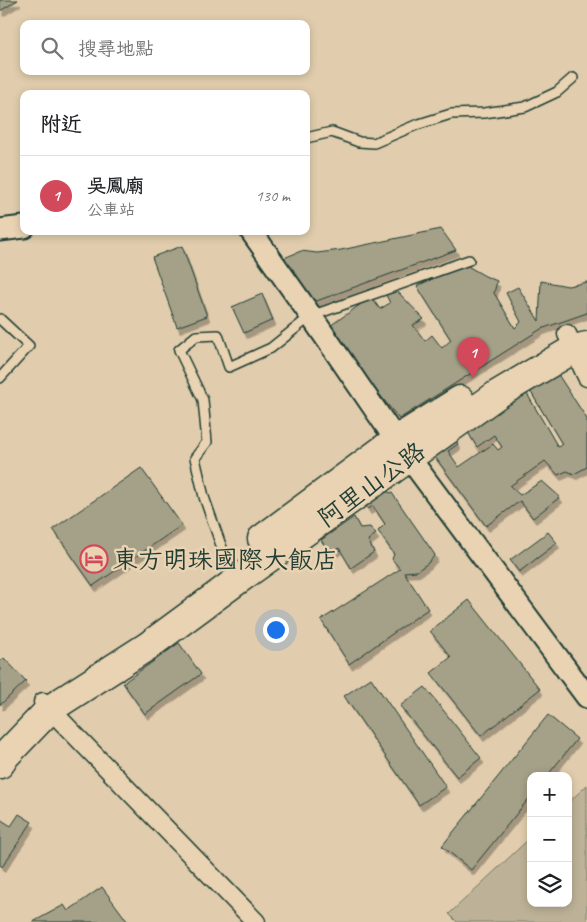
<!DOCTYPE html>
<html lang="zh-TW">
<meta charset="utf-8">
<style>
body{margin:0;font-family:Caveat,"LXGW WenKai TC",sans-serif;background:#f2f2f2;color:#202124}
.controls{position:absolute;right:15px;bottom:15px;display:grid;overflow:hidden;border-radius:10px;box-shadow:0 2px 8px #0003}
.controls button{width:45px;height:45px;display:grid;place-items:center;padding:0;border:0;border-bottom:1px solid #e0e0e0;background:#fff;color:#202124;font:25px sans-serif}
.you{position:absolute;left:275px;top:629px;width:18px;height:18px;margin:-12px;border:4px solid #fff;border-radius:50%;background:#1a73e8;box-shadow:0 0 0 8px #1a73e833}
.badge{display:grid;place-items:center;width:32px;height:32px;border-radius:50%;background:#d1495b;color:#fff;font-size:16px;font-weight:700}
.pin{position:absolute;translate:-50% -41px;filter:drop-shadow(0 1px 2px #0008)}
.pin::after{content:'';position:absolute;top:26px;width:18px;height:15px;background:inherit;clip-path:polygon(0 0,100% 0,50% 100%)}
.list{margin:0;padding:0;list-style:none}
h2{display:flex;justify-content:space-between;align-items:center;height:65px;margin:0;padding:0 20px;font-size:21px}
h2 small{font-size:16px;font-weight:400;color:#757577}
.list li{display:grid;grid-template-columns:32px 1fr auto;gap:15px;align-items:center;box-sizing:border-box;height:80px;padding:0 20px;border-top:1px solid #e0e0e0}
.list b{display:block;font-size:19px;white-space:nowrap}
.list p{margin:0;font-size:16px;white-space:nowrap;color:#757577}
.list em{font-size:16px;font-style:normal;color:#757577}
.icon{flex:none;width:28px;height:28px;fill:none;stroke:currentColor;stroke-width:2;stroke-linecap:round;stroke-linejoin:round}
.map{position:relative;flex:none;width:587px;height:922px;overflow:hidden}
.search{position:absolute;background:#fff;box-shadow:0 2px 8px #0003;left:20px;top:20px;width:290px;height:55px;display:flex;align-items:center;gap:12px;box-sizing:border-box;padding:0 18px;border-radius:10px;color:#757577;font-size:19px}
.panel{position:absolute;background:#fff;box-shadow:0 2px 8px #0003;left:20px;top:90px;width:290px;height:145px;border-radius:10px}
.map>svg:first-child{display:block}
.green{fill:#bdb297;stroke:#6e7866}
.building{fill:#a5a088;stroke:#1f3d34;filter:url(#shadow)}
.lines{fill:none;stroke-linecap:round;stroke-linejoin:round}
.service-casing{stroke:#1f3d34;stroke-width:12}
.minor-casing{stroke:#1f3d34;stroke-width:21}
.tertiary-casing{stroke:#1f3d34;stroke-width:25}
.primary-casing{stroke:#1f3d34;stroke-width:31}
.service{stroke:#e9d3b2;stroke-width:9}
.minor{stroke:#e9d3b2;stroke-width:18}
.tertiary{stroke:#e9d3b2;stroke-width:21}
.primary{stroke:#e9d3b2;stroke-width:28}
.labels{text-anchor:middle;stroke-width:5;stroke-linejoin:round;paint-order:stroke}
.street-label{font-size:25px;fill:#1f3d34;stroke:#e9d3b2}
.poi-label{font-size:25px;fill:#1f3d34;stroke:#e9d3b2;text-anchor:start}
</style>
<div class="map">
<svg width="587" height="922" viewBox="0 0 587 922">
<defs>
<filter id="shadow"><feDropShadow dx="3" dy="5.5" stdDeviation="0" flood-color="#0004"/></filter>
</defs>
<rect width="100%" height="100%" fill="#e1cdad"/>
<filter id="ink" filterUnits="userSpaceOnUse"><feTurbulence type="fractalNoise" baseFrequency=".02" numOctaves="2"/><feDisplacementMap in="SourceGraphic" scale="10" xChannelSelector="R" yChannelSelector="G"/><feConvolveMatrix kernelMatrix="1 2 1 2 8 2 1 2 1" color-interpolation-filters="sRGB"/></filter>
<g filter="url(#ink)">
<polygon class="green" points="587,785 587,922 457,922 449,914 531,837 531,903 568,903 568,803"/>
<g class="building">
<polygon points="0,0 18,0 0,11"/>
<polygon points="441,229 456,250 311,303 284,267 284,258 301,251 317,253 341,250"/>
<polygon points="182,246 207,316 177,327 152,257"/>
<polygon points="464,264 485,276 497,281 494,293 515,328 521,322 506,293 518,287 539,321 541,281 568,286 587,282 587,313 541,329 399,419 327,328 371,297 380,309 390,303 385,293 396,290 424,319 413,325 425,341 432,335 442,348 451,340 417,286"/>
<polygon points="262,294 273,320 244,333 232,307"/>
<polygon points="557,373 587,419 587,467 574,474 567,471 558,475 545,461 510,486 520,495 542,481 560,497 533,518 520,501 486,526 432,453 453,437 458,444 448,451 459,467 493,444 498,450 502,447 494,435 477,447 467,431 526,392 558,447 562,444 529,389"/>
<polygon points="141,468 182,525 93,586 53,529"/>
<polygon points="380,490 392,493 435,555 428,563 417,571 404,572 428,609 349,664 321,620 400,569 392,559 394,554 378,531 385,524 373,506 368,509 363,501"/>
<polygon points="354,517 360,528 370,527 376,534 368,540 374,552 351,568 339,548 330,554 321,540"/>
<polygon points="548,532 557,543 519,572 510,560"/>
<polygon points="469,600 540,689 481,736 431,673 451,657 430,631"/>
<polygon points="179,643 201,674 145,714 123,683"/>
<polygon points="4,658 26,681 0,705 0,662"/>
<polygon points="371,678 446,787 419,805 344,696"/>
<polygon points="425,687 481,758 457,777 400,706"/>
<polygon points="548,715 577,739 547,776 531,776 531,796 471,870 442,846"/>
<polygon points="19,814 32,822 2,867 0,865 0,819 11,826"/>
<polygon points="102,887 128,922 33,922 64,905 68,911"/>
</g>
<g class="lines">
<g class="service-casing">
<g id="service">
<polyline points="306,138 332,132 359,142 374,143 416,125 451,114 484,113 525,107 557,92 573,78"/>
<polyline points="0,319 29,346 0,378"/>
<polyline points="228,565 204,497 195,458 207,442 203,400 179,350 196,336 218,335 229,367 271,348 311,316 469,260"/>
</g>
</g>
<g class="minor-casing">
<g id="minor">
<polyline points="567,334 587,377"/>
<polyline points="43,702 256,922"/>
</g>
</g>
<g class="tertiary-casing">
<g id="tertiary">
<polyline points="0,230 24,227"/>
<polyline points="251,231 311,316 396,440 587,697"/>
</g>
</g>
<g class="primary-casing">
<g id="primary">
<polyline points="262,539 396,440 460,400"/>
<polyline points="0,764 6,755 50,709 148,646 235,582 498,394 574,349 587,346"/>
</g>
</g>
<use href="#service" class="service"/>
<use href="#minor" class="minor"/>
<use href="#tertiary" class="tertiary"/>
<use href="#primary" class="primary"/>
</g>
</g>
<defs>
<g id="hotel-ring" transform="scale(1.4375)"><circle r="9.5" fill="#e9d3b2" stroke="#d1495b" stroke-width="1.5"/><path d="M-6-4.5h1.5V1H6V5H4.5V3h-9V5H-6ZM-4 0a1.8 1.8 0 1 1 3.6 0ZM.5 0V-2.5h3Q6-2.5 6 0Z" fill="#d1495b"/></g>
</defs>
<g fill-rule="evenodd">
<use href="#hotel-ring" x="94" y="559"/>
</g>
<g class="labels">
<g class="street-label">
<text transform="translate(371 484) rotate(-36)" y="9">阿里山公路</text>
</g>
<g class="poi-label">
<text x="113" y="568">東方明珠國際大飯店</text>
</g>
</g>
</svg>
<div class="controls">
<button>+</button>
<button>−</button>
<button><svg class="icon" aria-label="layers" viewBox="0 0 24 24"><path d="M12 4l9 5-9 5-9-5zM3 14l9 5 9-5"/></svg></button>
</div>
<div class="you"></div>
<div class="pin badge" style="left:473px;top:378px">1</div>
<div class="search"><svg class="icon" aria-label="search" viewBox="0 0 24 24"><circle cx="10" cy="10" r="6"/><path d="M15 15l6 6"/></svg>搜尋地點</div>
<section class="panel">
<h2>附近<small></small></h2>
<ul class="list">
<li><span class="badge">1</span><div><b>吳鳳廟</b><p>公車站</p></div><em>130 m</em></li>
</ul>
</section>
</div>
